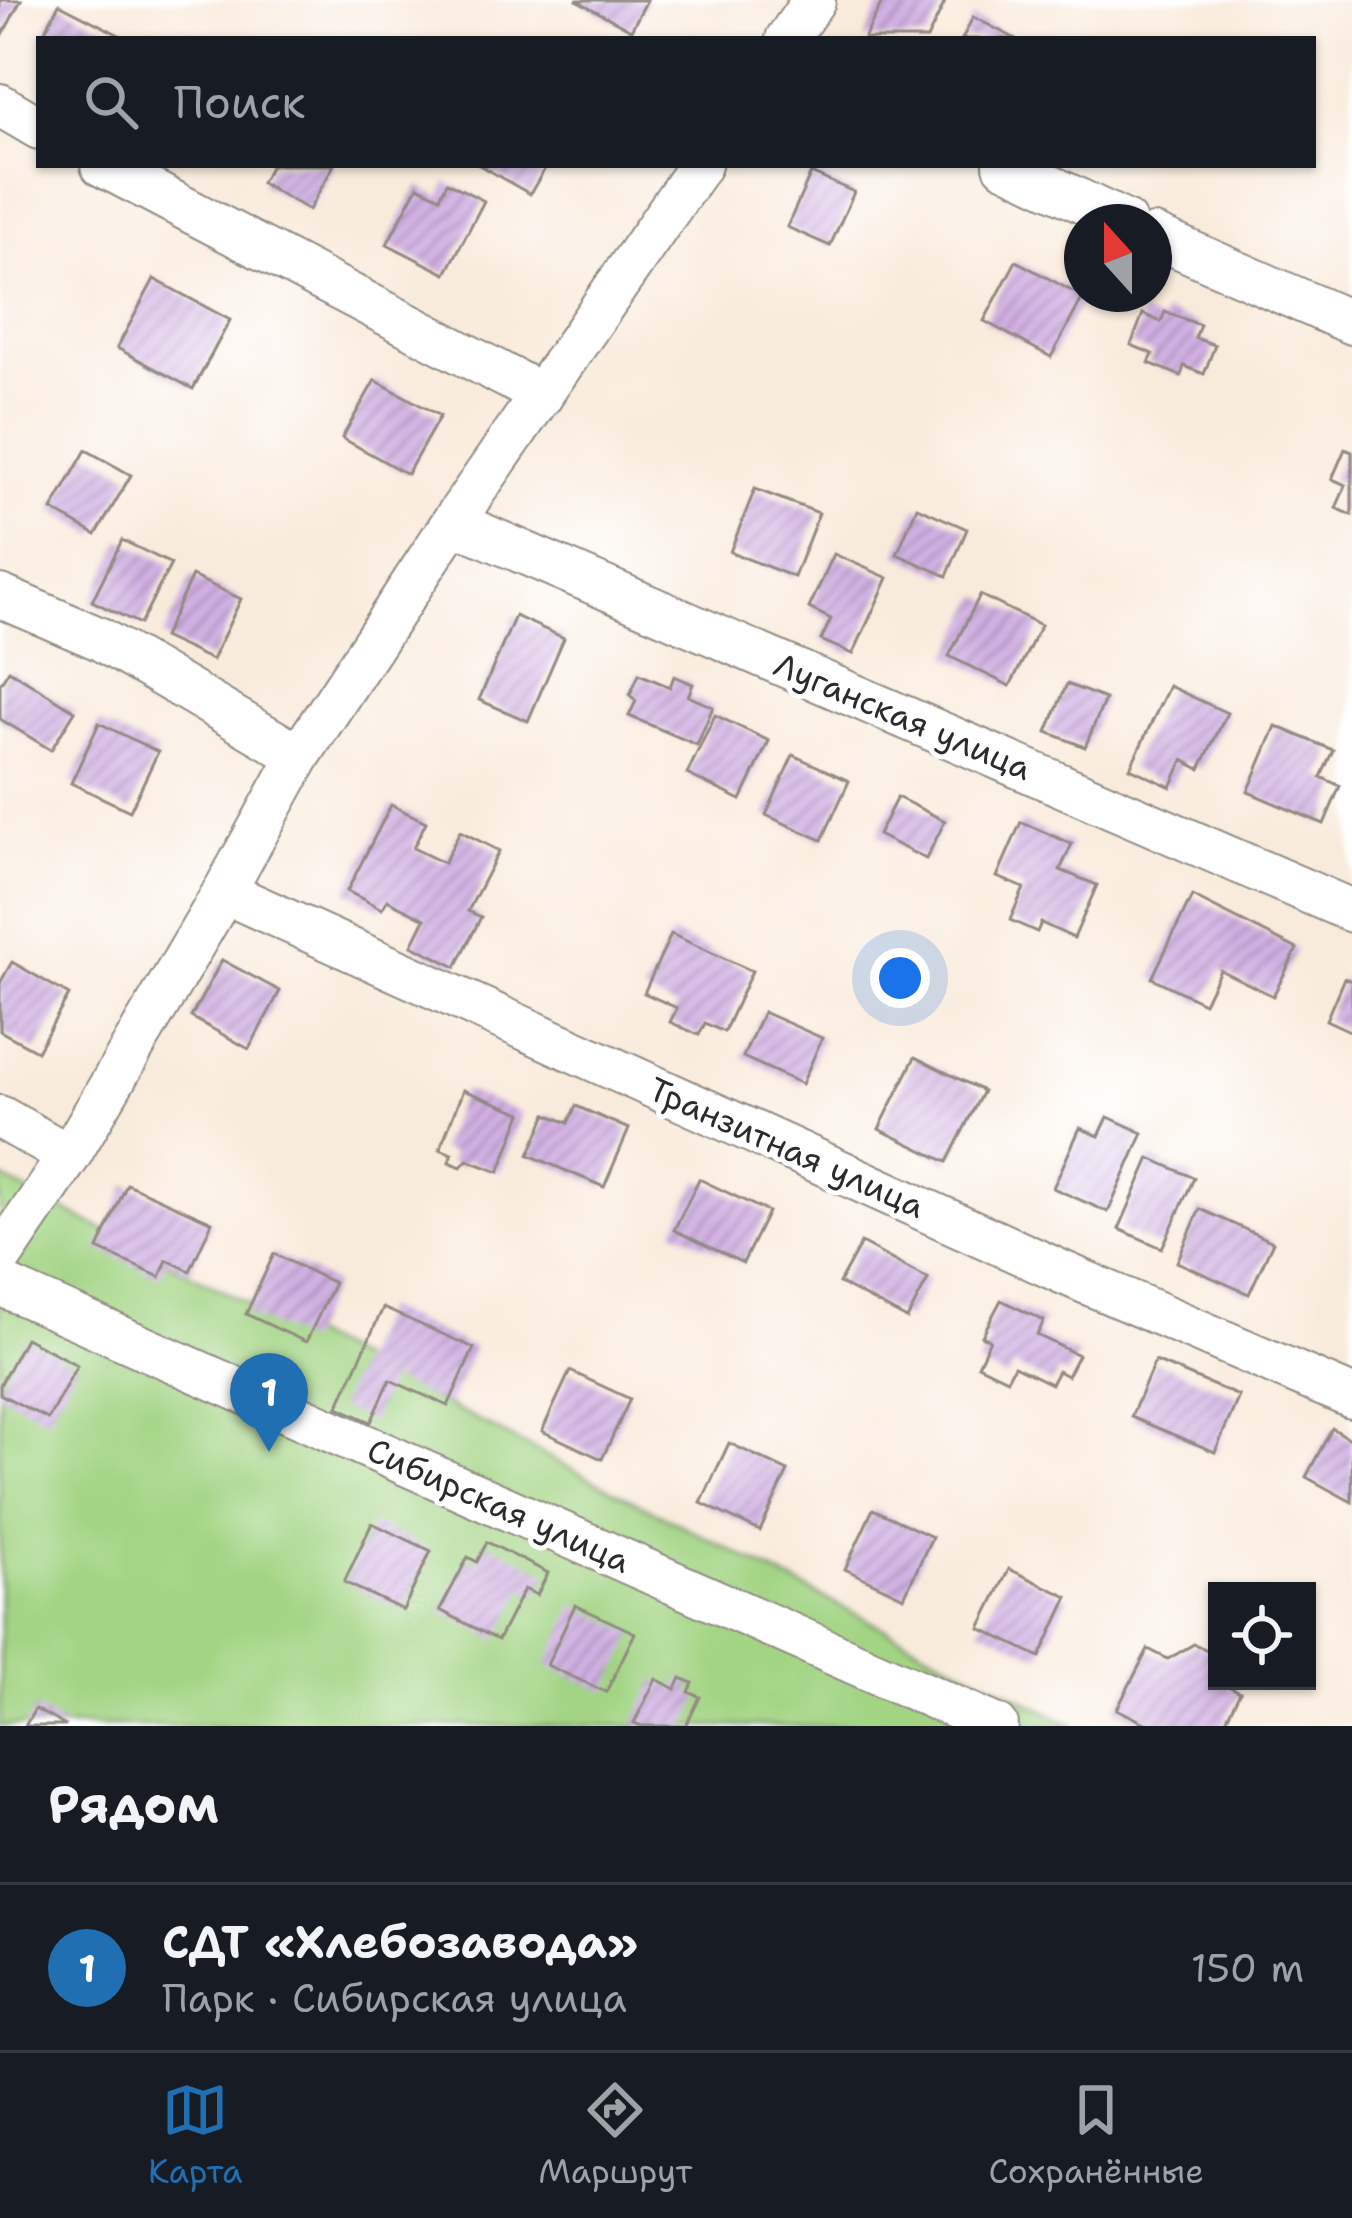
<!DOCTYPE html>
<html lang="ru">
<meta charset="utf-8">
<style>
body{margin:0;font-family:"Shantell Sans",sans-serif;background:#242831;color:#f1f3f6}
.controls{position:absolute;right:36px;bottom:36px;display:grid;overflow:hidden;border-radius:0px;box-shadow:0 3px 9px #0004}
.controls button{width:108px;height:108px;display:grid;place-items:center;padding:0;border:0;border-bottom:3px solid #363941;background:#171b24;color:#f1f3f6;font:60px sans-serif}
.compass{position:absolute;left:1064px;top:204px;width:108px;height:108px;border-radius:50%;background:#171b24;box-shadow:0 3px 9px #0004;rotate:339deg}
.you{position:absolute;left:900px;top:978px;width:42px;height:42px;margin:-30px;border:9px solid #fff;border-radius:50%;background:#1a73e8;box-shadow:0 0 0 18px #1a73e833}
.badge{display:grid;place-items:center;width:78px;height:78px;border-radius:50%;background:#1f6fb2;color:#fff;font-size:39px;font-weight:700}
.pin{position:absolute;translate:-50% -99px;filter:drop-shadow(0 3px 6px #0008)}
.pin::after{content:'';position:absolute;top:63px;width:42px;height:36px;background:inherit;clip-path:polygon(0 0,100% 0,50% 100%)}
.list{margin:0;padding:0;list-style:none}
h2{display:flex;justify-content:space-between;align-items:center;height:156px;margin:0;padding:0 48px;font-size:51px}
h2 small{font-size:39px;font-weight:400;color:#9ea1a6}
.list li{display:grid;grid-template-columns:78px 1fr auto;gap:36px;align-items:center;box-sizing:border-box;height:168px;padding:0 48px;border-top:3px solid #363941}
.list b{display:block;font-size:45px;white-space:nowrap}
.list p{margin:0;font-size:39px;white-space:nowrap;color:#9ea1a6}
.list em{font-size:39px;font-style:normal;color:#9ea1a6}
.icon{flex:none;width:66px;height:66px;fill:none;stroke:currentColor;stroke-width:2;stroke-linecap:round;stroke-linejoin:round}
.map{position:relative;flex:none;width:1352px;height:1726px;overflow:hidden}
.search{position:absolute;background:#171b24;box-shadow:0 3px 9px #0004;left:36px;right:36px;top:36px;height:132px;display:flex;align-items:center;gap:30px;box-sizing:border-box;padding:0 42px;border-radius:0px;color:#9ea1a6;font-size:45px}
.sheet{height:324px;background:#171b24}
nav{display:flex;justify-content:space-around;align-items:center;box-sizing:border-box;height:168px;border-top:3px solid #363941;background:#171b24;font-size:33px;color:#9ea1a6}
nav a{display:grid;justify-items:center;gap:6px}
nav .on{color:#1f6fb2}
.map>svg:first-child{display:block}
.garden{fill:#a2d483;stroke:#668057;stroke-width:3}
.building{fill:url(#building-hatch)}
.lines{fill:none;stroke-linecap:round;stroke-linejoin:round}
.minor-casing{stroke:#928b83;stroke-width:46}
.minor{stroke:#fff;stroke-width:42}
.labels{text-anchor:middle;stroke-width:10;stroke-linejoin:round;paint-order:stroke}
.street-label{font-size:33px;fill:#2b2b2b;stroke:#fff}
</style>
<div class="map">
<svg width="1352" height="1726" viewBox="0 0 1352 1726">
<defs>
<pattern id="building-hatch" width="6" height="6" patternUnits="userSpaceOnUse" patternTransform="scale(3)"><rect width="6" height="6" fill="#d1b0e3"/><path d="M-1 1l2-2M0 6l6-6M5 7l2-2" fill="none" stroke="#aa8fb8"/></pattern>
</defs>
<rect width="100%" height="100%" fill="#fff"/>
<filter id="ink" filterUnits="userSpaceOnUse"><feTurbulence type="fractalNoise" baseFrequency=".00833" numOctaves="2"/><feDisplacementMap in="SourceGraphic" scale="24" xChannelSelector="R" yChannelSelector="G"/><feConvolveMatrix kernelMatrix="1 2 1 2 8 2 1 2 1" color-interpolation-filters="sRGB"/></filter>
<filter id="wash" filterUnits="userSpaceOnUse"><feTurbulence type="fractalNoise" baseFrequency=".004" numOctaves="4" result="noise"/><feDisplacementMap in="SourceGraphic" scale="48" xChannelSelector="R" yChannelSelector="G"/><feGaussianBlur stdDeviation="2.7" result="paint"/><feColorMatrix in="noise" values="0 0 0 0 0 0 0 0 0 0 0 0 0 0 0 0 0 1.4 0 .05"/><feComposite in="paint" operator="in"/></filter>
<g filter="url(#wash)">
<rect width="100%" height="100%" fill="#f9ebdb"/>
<polygon class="garden" points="0,1177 1075,1726 0,1726"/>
<g id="blocks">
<g class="building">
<polygon points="0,0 21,0 0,40"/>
<polygon points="576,0 647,0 631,30"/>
<polygon points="883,0 946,0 927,39 864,39"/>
<polygon points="59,4 119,35 117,39 41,39"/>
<polygon points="973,17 1016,39 962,39"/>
<polygon points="271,165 334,165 309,210 261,183"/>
<polygon points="479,165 547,165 530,194"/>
<polygon points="811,173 854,192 830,246 787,227"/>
<polygon points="447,182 484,201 446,274 387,244 418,186 440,197"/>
<polygon points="1016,261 1083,297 1051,357 984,321"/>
<polygon points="154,279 230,320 193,389 117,348"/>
<polygon points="1165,312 1200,325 1195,338 1215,345 1204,374 1184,366 1181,376 1149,363 1153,354 1131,345 1143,314 1161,322"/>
<polygon points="375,380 440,416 407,474 342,438"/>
<polygon points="1345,449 1352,452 1352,515 1336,508 1346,485 1332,479"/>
<polygon points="86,450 131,475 96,535 52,510"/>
<polygon points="755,489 819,513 794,577 730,552"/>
<polygon points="917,507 967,529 947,576 897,554"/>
<polygon points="122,540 171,564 140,624 92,601"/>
<polygon points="834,554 888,578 853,654 821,640 831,619 809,608"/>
<polygon points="192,576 241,599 212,660 163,637"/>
<polygon points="980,595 1041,625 1010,686 949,656"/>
<polygon points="515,616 564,638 528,721 479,700"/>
<polygon points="9,670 75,711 51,750 0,719 0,684"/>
<polygon points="639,674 670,687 674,676 693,684 688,696 713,707 697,745 629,716 636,701 630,695"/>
<polygon points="1067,684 1105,699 1085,747 1047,732"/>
<polygon points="1169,686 1227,713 1200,769 1183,760 1171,787 1130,768"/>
<polygon points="715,715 769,741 741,800 687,774"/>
<polygon points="99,723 158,752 130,811 71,783"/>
<polygon points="1276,726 1333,750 1321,777 1340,786 1324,824 1248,792"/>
<polygon points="793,755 849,781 822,840 766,815"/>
<polygon points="897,797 945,821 926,859 878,835"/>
<polygon points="391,805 426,822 413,848 444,863 460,831 499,851 468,911 481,917 456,967 412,945 425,919 387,900 382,909 347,891"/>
<polygon points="1021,822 1072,844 1060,870 1097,885 1074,938 1041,923 1037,932 1010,920 1024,888 997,877"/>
<polygon points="1192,896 1297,949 1273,996 1220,970 1204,1003 1152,978"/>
<polygon points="671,934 752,971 724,1032 705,1023 699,1035 670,1022 677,1008 644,993"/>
<polygon points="222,960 280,991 249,1049 191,1017"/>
<polygon points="12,962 69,995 37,1051 0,1031 0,983"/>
<polygon points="1344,978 1352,981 1352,1032 1326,1020"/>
<polygon points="763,1012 822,1038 802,1084 743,1057"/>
<polygon points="915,1057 983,1091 947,1162 879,1129"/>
<polygon points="463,1090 522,1113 499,1172 467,1160 461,1167 449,1162 452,1154 440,1149"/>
<polygon points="576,1106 629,1129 604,1187 529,1155 547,1114 568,1123"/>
<polygon points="1108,1117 1143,1133 1108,1212 1053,1188 1080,1128 1099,1136"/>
<polygon points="1150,1158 1194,1178 1162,1248 1119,1229"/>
<polygon points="699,1179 768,1212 743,1263 674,1230"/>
<polygon points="127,1184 212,1222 190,1271 167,1260 160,1277 98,1249"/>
<polygon points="1200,1209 1273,1242 1249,1294 1177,1262"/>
<polygon points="861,1243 928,1279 907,1319 839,1283"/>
<polygon points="274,1254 334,1283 306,1342 246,1314"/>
<polygon points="1001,1300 1044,1321 1037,1335 1078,1355 1067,1376 1058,1371 1051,1384 1014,1366 1007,1379 978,1365 990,1340 982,1336"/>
<polygon points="383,1308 474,1348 448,1406 390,1380 371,1422 338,1407"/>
<polygon points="25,1338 77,1365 48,1419 0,1394 0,1385"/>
<polygon points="1155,1361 1239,1396 1215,1452 1131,1417"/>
<polygon points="570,1371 630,1399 602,1459 542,1431"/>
<polygon points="1332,1428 1352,1440 1352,1502 1306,1477"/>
<polygon points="729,1443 788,1471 760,1531 701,1503"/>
<polygon points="873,1509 932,1537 904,1597 845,1569"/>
<polygon points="372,1523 431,1551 403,1610 344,1582"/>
<polygon points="487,1542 548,1573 537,1595 524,1589 498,1640 440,1610 468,1557 477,1562"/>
<polygon points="1009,1569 1068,1597 1040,1657 980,1628"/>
<polygon points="575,1605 635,1633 606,1692 547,1665"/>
<polygon points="1194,1644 1216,1654 1216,1680 1240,1692 1223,1726 1151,1726 1117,1709 1148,1649 1168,1659"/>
<polygon points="681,1678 693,1683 689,1692 700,1697 686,1726 641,1726 634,1723 656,1679 676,1689"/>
<polygon points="35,1709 66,1726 25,1726"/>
</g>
</g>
</g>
<g filter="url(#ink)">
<use href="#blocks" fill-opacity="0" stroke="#928b83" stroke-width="3"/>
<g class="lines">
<g class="minor-casing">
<g id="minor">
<polyline points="787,39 814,0"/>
<polyline points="0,105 39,128"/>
<polyline points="102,165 542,395"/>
<polyline points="1005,165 1125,222"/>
<polyline points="1154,236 1352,323"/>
<polyline points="453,522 1352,911"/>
<polyline points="0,596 100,639 299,756"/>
<polyline points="224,892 1064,1273 1352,1397"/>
<polyline points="0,1117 69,1156"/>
<polyline points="0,1258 69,1156 224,892 299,756 453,522 700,165"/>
<polyline points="0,1284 997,1726"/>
</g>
</g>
<use href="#minor" class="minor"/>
</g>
</g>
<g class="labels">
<g class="street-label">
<text transform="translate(903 716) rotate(23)" y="12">Луганская улица</text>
<text transform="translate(787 1147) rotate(24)" y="12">Транзитная улица</text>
<text transform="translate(499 1505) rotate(24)" y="12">Сибирская улица</text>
</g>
</g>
</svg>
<div class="controls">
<button><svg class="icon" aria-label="locate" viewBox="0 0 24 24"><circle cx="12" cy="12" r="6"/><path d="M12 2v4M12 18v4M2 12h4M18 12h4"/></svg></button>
</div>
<svg class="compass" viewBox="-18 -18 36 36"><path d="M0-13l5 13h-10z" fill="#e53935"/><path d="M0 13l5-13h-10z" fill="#9ea1a6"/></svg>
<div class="you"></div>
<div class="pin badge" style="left:269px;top:1452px">1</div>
<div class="search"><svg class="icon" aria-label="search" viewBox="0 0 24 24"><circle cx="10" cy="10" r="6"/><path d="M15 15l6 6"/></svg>Поиск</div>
</div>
<section class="sheet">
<h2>Рядом<small></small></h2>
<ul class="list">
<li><span class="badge">1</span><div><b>СДТ «Хлебозавода»</b><p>Парк · Сибирская улица</p></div><em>150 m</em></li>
</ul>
</section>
<nav>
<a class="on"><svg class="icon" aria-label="map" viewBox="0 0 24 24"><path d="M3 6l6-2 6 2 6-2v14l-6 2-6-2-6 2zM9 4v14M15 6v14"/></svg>Карта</a>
<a><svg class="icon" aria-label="directions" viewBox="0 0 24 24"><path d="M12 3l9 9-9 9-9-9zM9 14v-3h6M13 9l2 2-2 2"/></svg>Маршрут</a>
<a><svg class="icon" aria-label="saved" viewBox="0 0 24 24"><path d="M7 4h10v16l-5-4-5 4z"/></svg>Сохранённые</a>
</nav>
